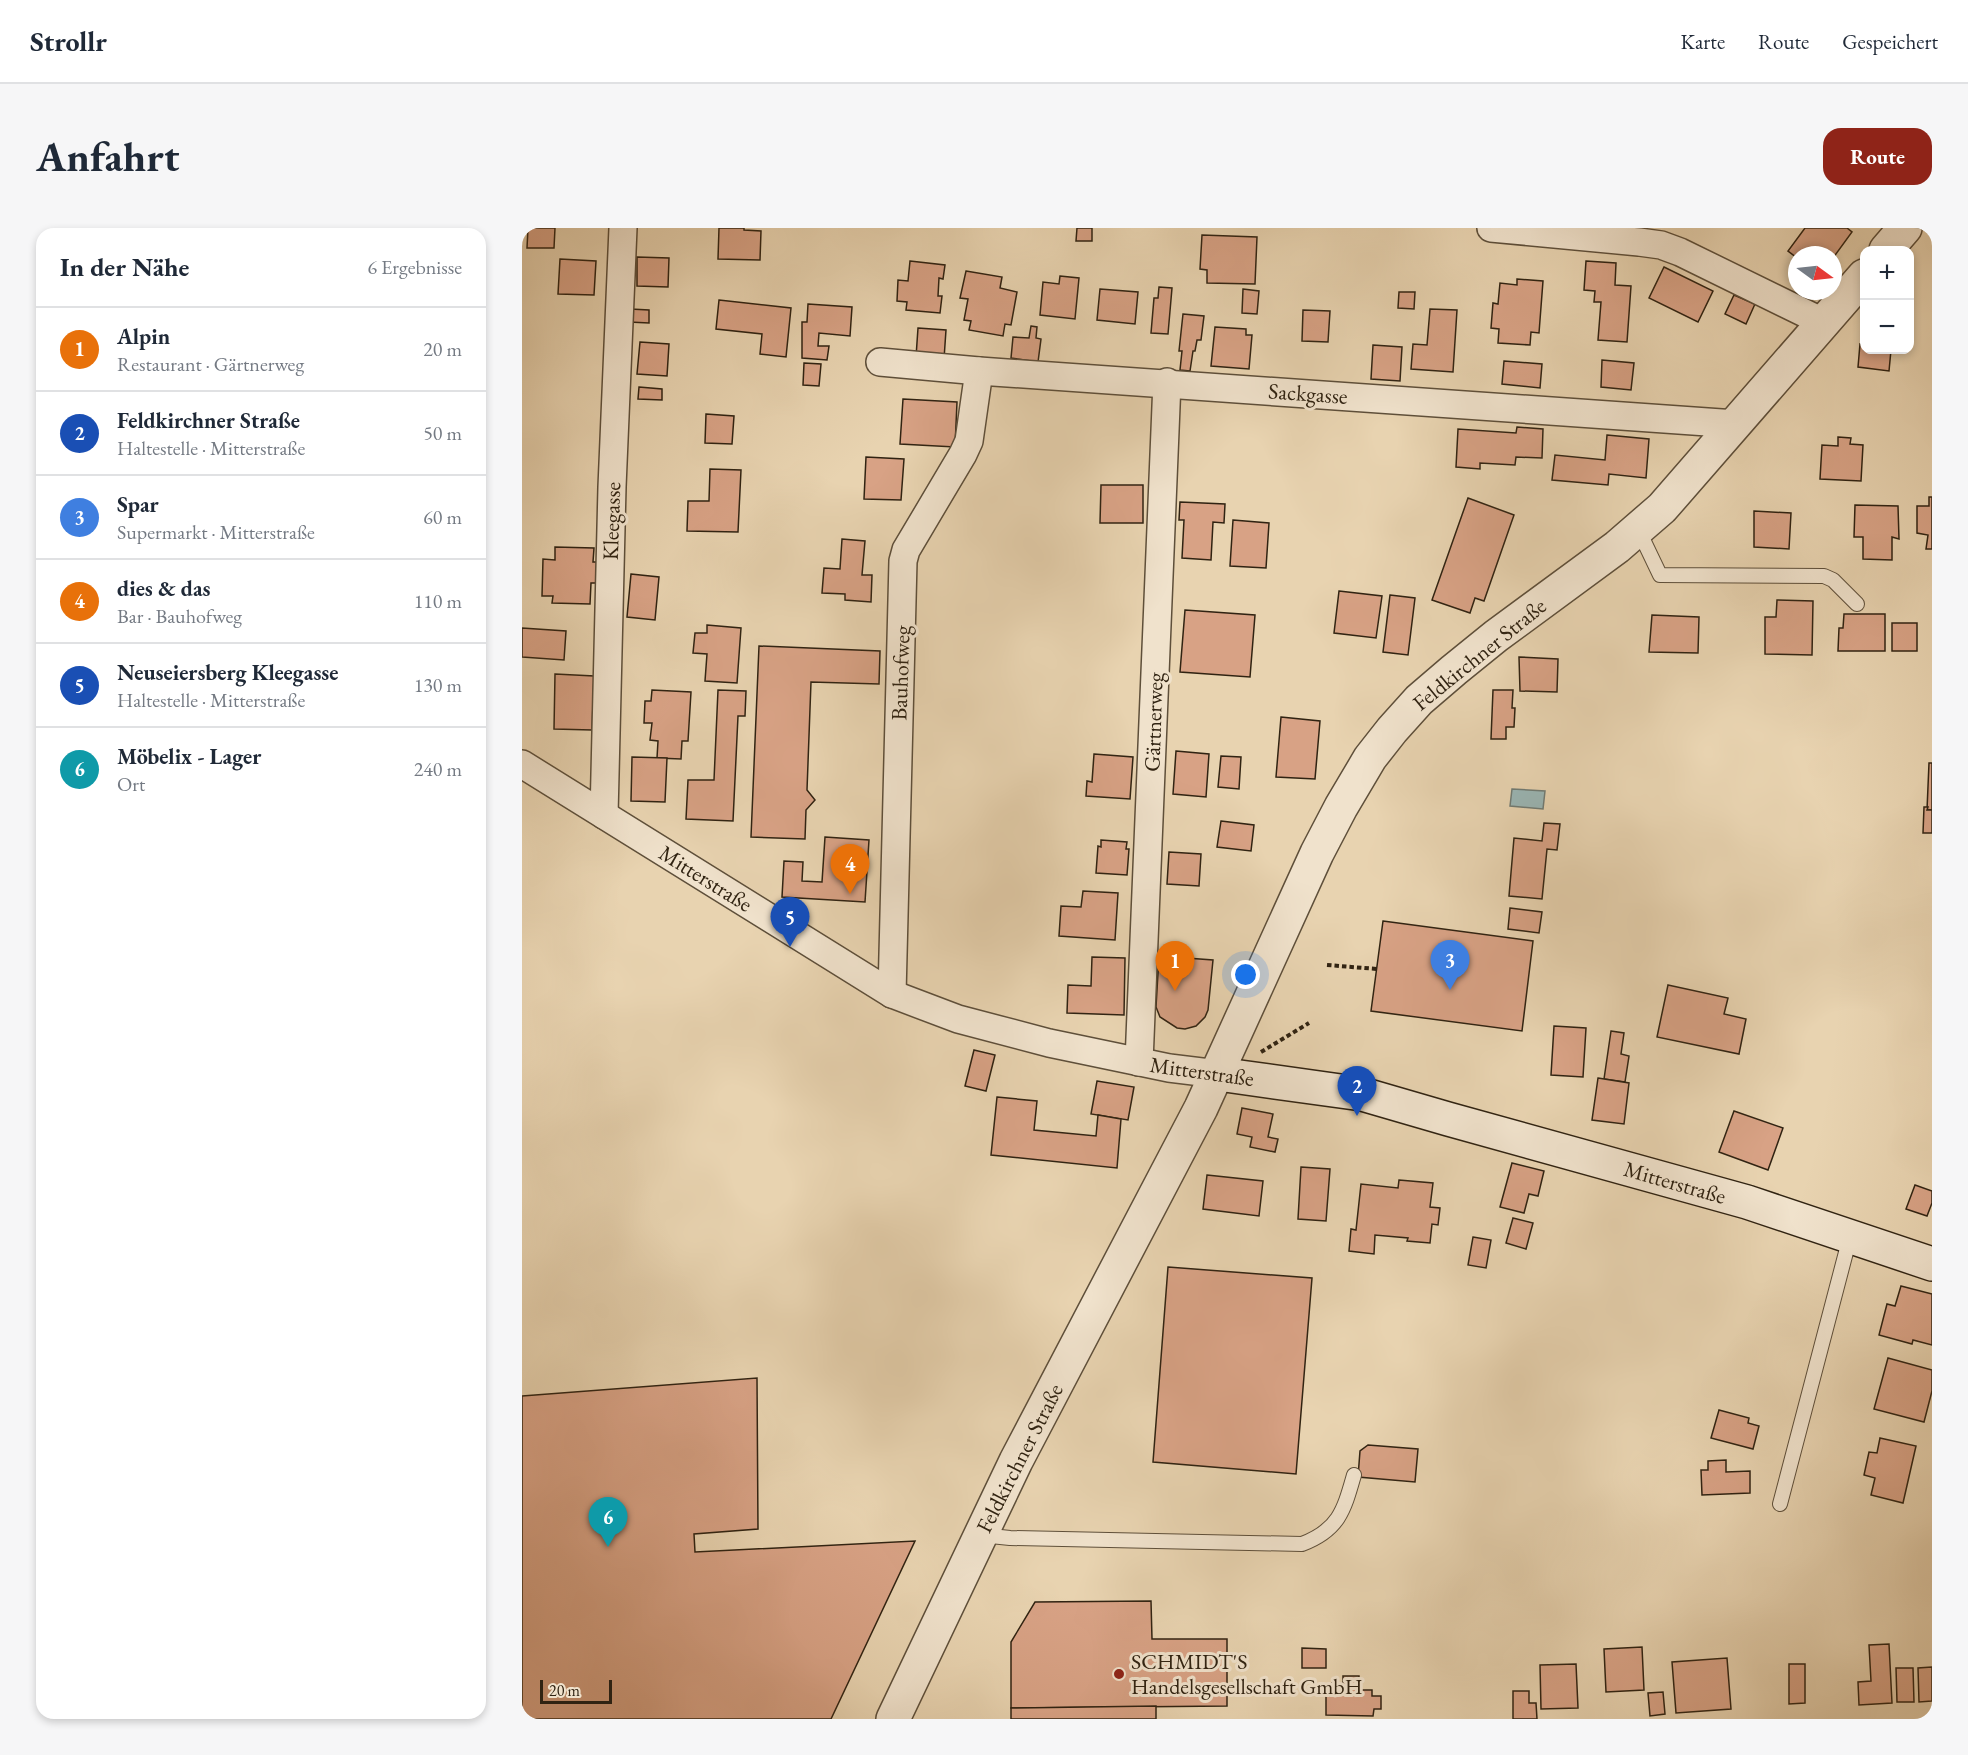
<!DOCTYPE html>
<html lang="de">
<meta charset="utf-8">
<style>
body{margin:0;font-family:"EB Garamond",serif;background:#f6f6f7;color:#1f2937}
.controls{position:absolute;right:18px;top:18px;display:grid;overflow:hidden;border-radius:12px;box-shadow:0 3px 9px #0003}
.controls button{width:54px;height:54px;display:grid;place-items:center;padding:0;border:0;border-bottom:2px solid #e0e1e3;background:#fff;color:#1f2937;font:30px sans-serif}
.compass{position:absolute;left:1266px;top:18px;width:54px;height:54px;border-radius:50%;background:#fff;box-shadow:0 3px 9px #0003;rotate:105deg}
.scale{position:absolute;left:18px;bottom:15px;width:72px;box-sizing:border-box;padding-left:6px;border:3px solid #302312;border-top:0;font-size:16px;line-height:21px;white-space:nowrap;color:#302312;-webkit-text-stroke:4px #f0e2cc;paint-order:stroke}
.you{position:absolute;left:724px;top:747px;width:21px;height:21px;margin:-15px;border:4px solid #fff;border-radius:50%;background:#1a73e8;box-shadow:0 0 0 9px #1a73e833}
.badge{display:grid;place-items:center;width:39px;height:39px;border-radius:50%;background:#8f2418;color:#fff;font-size:20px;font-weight:700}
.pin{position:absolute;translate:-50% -50px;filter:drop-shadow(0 2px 3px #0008)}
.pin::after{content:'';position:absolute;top:32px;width:21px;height:18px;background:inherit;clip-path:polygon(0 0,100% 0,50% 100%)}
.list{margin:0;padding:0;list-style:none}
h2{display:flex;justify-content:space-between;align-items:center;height:78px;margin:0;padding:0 24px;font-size:26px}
h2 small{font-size:20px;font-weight:400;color:#747a83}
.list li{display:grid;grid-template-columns:39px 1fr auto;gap:18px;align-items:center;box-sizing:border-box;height:84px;padding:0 24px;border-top:2px solid #e0e1e3}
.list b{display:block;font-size:22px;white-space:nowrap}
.list p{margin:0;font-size:20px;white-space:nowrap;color:#747a83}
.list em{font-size:20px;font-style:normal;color:#747a83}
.map{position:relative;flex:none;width:1410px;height:1491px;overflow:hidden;border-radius:18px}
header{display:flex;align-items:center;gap:36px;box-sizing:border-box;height:84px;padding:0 30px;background:#fff;border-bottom:2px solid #e0e1e3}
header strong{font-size:28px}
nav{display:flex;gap:33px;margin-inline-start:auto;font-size:21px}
.intro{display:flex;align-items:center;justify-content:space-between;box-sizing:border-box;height:144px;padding:0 36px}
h1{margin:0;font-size:42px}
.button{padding:15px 27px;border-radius:18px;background:#8f2418;color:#fff;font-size:21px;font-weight:700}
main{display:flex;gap:36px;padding:0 36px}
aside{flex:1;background:#fff;border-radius:18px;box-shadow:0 3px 9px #0003}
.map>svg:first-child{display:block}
.water{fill:#9ab6b5;stroke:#707b74;stroke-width:1.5}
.building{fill:#d8a285;stroke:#302312;stroke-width:1.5}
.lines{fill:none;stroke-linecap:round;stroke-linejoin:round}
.service-casing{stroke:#5e4f3a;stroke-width:16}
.minor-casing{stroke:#5e4f3a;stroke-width:30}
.tertiary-casing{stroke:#5e4f3a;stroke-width:36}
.secondary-casing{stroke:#302312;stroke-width:36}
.path{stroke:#302312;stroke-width:4;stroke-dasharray:4.5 3;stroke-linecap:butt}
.service{stroke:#f0e2cc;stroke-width:14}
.minor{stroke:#f0e2cc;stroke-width:27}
.tertiary{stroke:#f0e2cc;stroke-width:33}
.secondary{stroke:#f0e2cc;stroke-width:33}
.poi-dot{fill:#8f2418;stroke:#f0e2cc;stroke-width:2}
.labels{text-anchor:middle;stroke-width:6;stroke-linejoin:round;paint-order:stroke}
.street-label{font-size:22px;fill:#302312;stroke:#f0e2cc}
.poi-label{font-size:22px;fill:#302312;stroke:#f0e2cc;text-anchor:start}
</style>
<header>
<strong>Strollr</strong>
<nav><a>Karte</a><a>Route</a><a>Gespeichert</a></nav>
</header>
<div class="intro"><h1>Anfahrt</h1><a class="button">Route</a></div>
<main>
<aside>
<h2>In der Nähe<small>6 Ergebnisse</small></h2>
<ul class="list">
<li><span class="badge" style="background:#e8710a">1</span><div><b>Alpin</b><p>Restaurant · Gärtnerweg</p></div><em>20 m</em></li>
<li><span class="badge" style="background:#1a4fb4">2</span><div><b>Feldkirchner Straße</b><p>Haltestelle · Mitterstraße</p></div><em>50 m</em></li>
<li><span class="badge" style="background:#3f7fe0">3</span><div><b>Spar</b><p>Supermarkt · Mitterstraße</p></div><em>60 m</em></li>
<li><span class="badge" style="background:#e8710a">4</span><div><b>dies &amp; das</b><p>Bar · Bauhofweg</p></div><em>110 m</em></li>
<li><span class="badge" style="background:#1a4fb4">5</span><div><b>Neuseiersberg Kleegasse</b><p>Haltestelle · Mitterstraße</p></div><em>130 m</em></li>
<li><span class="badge" style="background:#0f9aa8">6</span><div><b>Möbelix - Lager</b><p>Ort</p></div><em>240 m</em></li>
</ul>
</aside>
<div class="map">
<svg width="1410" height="1491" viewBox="0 0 1410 1491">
<rect width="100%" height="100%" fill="#e8d3b0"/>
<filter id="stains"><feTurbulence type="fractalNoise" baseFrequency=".00333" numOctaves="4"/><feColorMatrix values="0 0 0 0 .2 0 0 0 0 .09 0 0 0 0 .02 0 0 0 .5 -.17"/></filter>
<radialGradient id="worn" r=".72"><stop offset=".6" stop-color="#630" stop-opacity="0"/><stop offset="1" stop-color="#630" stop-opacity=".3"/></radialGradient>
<polygon class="water" points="990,561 1023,563 1021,581 988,578"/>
<g class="building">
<polygon points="6,0 33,0 32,20 5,20"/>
<polygon points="197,0 222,0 222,2 239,3 238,32 196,31"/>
<polygon points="555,0 570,0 570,13 554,13"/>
<polygon points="1283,0 1325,0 1330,4 1311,30 1311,27 1275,27 1275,30 1266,23"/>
<polygon points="680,7 735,9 733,56 685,55 685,42 678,41"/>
<polygon points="115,29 147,30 146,59 115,58"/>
<polygon points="38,31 74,33 72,67 36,66"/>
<polygon points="388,33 423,37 421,51 417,50 416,68 420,68 418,85 384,82 385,74 375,73 376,52 386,53"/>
<polygon points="1064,33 1094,35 1093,57 1109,58 1105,114 1076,112 1079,74 1072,74 1073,63 1062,62"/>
<polygon points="1142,39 1191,63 1176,94 1127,70"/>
<polygon points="444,43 480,49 478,60 495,64 489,97 483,96 481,108 447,102 449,93 442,92 446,71 438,70"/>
<polygon points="538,48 557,50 553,91 518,87 521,54 537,56"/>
<polygon points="995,51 1021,53 1017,105 1009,104 1008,117 976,115 977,101 969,100 971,75 976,76 978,55 995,57"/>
<polygon points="637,59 650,60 646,106 629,105 632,70 636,70"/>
<polygon points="578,61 616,64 613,96 575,92"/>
<polygon points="721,61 737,63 735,86 720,85"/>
<polygon points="877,64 893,64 892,81 876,80"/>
<polygon points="1212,67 1233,76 1224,96 1203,86"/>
<polygon points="197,72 269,80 264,129 238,126 240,106 194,101"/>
<polygon points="286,76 330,79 328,108 297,105 296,118 307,118 305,132 280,130 280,94 285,94"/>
<polygon points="108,81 127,82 127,95 107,94"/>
<polygon points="908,81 935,82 931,144 889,141 891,116 905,117"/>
<polygon points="781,82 808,83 806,114 780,113"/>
<polygon points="661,86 682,88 679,112 675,112 673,123 671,123 668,143 658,142 660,123 657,123"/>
<polygon points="509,98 515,99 514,110 519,111 516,134 489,130 491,109 507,110"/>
<polygon points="693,99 724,101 724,107 730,107 727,141 689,138"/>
<polygon points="396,100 424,102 422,131 394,129"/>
<polygon points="118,114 147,116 145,148 115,146"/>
<polygon points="1338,116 1342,117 1342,122 1369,122 1367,143 1336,139"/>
<polygon points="851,117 880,119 878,153 849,151"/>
<polygon points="1080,132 1112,135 1109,162 1079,159"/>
<polygon points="982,133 1020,136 1018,160 980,156"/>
<polygon points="282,135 299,136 297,158 281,157"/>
<polygon points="117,159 140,161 140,172 116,171"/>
<polygon points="381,171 435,174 433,219 378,216"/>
<polygon points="184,186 212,188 210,216 183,215"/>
<polygon points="995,199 1021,201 1020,230 994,229 993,237 958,235 958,241 934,239 936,201 994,205"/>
<polygon points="1085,207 1127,211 1124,250 1087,246 1086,257 1030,252 1033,227 1083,232"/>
<polygon points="1316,209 1329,210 1328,216 1341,217 1339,253 1298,251 1300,217 1316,218"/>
<polygon points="344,229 382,231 379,272 342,271"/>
<polygon points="188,241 219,242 216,304 165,303 166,273 187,273"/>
<polygon points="579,257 621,257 621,295 578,295"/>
<polygon points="1407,269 1410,269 1410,321 1404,321 1406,307 1395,305 1395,278 1407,278"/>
<polygon points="946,270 992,287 962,373 953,370 948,385 910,372"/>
<polygon points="658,274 703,276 702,295 691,294 689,332 660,330 662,292 657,292"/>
<polygon points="1333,277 1376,278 1377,311 1370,309 1370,332 1341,331 1341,309 1332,309"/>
<polygon points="1232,283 1269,285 1267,321 1232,319"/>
<polygon points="711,292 747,295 744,340 708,338"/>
<polygon points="320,311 343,313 340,347 350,347 349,374 323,372 323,366 300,365 302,340 318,341"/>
<polygon points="33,319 72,320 71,334 75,334 74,355 69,355 68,376 30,375 31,368 20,368 21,331 33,332"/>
<polygon points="109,346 137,349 133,392 105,389"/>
<polygon points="817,363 860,368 854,410 812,405"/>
<polygon points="868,367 893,370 886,427 861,424"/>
<polygon points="1255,372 1291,373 1290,427 1243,426 1243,389 1254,389"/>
<polygon points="663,382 733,387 728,449 658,444"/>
<polygon points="1322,386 1363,386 1363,423 1316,423 1317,400 1321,400"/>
<polygon points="1130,387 1177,389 1176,425 1127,424"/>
<rect x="1370" y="395" width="25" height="28"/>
<polygon points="185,397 219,400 215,455 183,453 185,426 171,425 173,405 185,405"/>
<polygon points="0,400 44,403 42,432 0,429"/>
<polygon points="237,418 358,423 357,456 289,454 285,562 293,572 284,582 283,611 229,609"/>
<polygon points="997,429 1036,431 1035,464 998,463"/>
<polygon points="33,446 72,448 70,502 32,501"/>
<polygon points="130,462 169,464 166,513 160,513 159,531 135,530 136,513 128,512 130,495 122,495 123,473 129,473"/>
<polygon points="196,462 224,463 223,488 216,488 211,593 164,591 166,552 192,552"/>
<polygon points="971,462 991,462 990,480 993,480 992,499 984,499 984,511 969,511"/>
<polygon points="759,489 798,493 793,551 754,549"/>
<polygon points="654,523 687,526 684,569 651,566"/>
<polygon points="572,526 611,529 608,571 564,568 565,553 570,554"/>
<polygon points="699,528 719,529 717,561 696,559"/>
<polygon points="110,529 145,530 143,574 109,573"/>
<polygon points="1407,535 1410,535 1410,582 1405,582"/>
<polygon points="1402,579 1406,579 1405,582 1410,582 1410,605 1401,605"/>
<polygon points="699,593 732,597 729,623 695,619"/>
<polygon points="1022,595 1038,596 1035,622 1025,621 1020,671 987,668 992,610 1020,613"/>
<polygon points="303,609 347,612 343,674 260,669 262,633 281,634 280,653 300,654"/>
<polygon points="579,612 605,614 604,621 607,621 605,647 574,645 576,618 579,619"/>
<polygon points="647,624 679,626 677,658 645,656"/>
<polygon points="561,663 596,665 593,712 537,708 539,678 559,679"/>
<polygon points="988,680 1020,684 1017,705 986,701"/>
<polygon points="861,693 1011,713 1000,803 849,783"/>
<polygon points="637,728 691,732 686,782 683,789 674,798 663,801 655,800 638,789 634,779"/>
<polygon points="570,729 603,730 602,787 545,785 546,757 569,758"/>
<polygon points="1146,757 1206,770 1202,786 1224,791 1217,826 1135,809"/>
<polygon points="1032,798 1064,800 1061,849 1029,847"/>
<polygon points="1089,803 1102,805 1099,826 1107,828 1103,854 1082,851"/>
<polygon points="452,822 473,827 464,863 443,858"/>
<polygon points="1076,850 1107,855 1102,896 1070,892"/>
<polygon points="575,853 612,859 606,892 569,886"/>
<polygon points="475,869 515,873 512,902 574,908 576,887 599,891 595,940 469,927"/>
<polygon points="720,880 751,886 746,909 756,911 753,924 728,919 730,909 715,906"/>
<polygon points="1212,883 1261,900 1246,942 1197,924"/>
<polygon points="990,935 1022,943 1016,968 1007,966 1002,985 978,979"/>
<polygon points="779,939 808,941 804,993 776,991"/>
<polygon points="685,947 741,953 737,988 681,981"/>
<polygon points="877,952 911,955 908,979 918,980 916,997 910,996 908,1015 885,1013 886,1010 853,1007 852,1026 827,1023 829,1001 834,1002 839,956 876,960"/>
<polygon points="1393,957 1410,963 1410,975 1405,988 1384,981"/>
<polygon points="991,990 1011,995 1004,1021 984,1015"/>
<polygon points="951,1009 969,1012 964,1040 946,1037"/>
<polygon points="646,1039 790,1050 774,1246 631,1234"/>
<polygon points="1379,1058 1410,1066 1410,1117 1391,1112 1390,1116 1357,1107 1365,1076 1373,1078"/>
<polygon points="1366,1130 1410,1142 1410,1163 1402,1194 1352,1181"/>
<polygon points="235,1150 236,1301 172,1306 173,1324 393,1313 309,1491 0,1491 0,1168"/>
<polygon points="1197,1182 1227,1190 1226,1195 1237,1198 1231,1221 1189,1210"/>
<polygon points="1358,1210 1394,1218 1381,1275 1349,1267 1353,1250 1342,1247 1347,1224 1355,1225"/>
<polygon points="846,1217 896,1221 893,1254 836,1249 838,1223"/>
<polygon points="1204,1232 1204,1244 1228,1243 1228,1265 1180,1267 1179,1242 1186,1242 1186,1233"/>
<polygon points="629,1373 630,1411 705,1411 705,1478 489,1480 489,1414 513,1374"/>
<polygon points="1367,1416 1370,1475 1337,1477 1336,1454 1349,1453 1347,1417"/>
<polygon points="1120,1419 1122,1462 1084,1464 1082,1421"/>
<polygon points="780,1420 804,1421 804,1440 780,1440"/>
<polygon points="1205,1430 1209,1481 1154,1485 1150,1434"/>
<polygon points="1054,1436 1056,1480 1019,1481 1018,1437"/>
<polygon points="1267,1436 1283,1436 1283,1475 1267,1476"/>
<polygon points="1410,1439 1410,1473 1397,1474 1396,1440"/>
<polygon points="1374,1440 1391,1440 1392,1474 1375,1474"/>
<polygon points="821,1448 837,1448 837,1462 850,1462 850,1468 859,1468 859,1481 852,1481 851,1488 804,1487 804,1468 810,1468 810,1455 821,1456"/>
<polygon points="991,1463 1007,1463 1007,1475 1014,1475 1015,1491 991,1491"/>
<polygon points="1141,1464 1143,1486 1128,1488 1126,1465"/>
<polygon points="634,1478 634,1491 489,1491 489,1480"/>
</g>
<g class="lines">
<g class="service-casing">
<g id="service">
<polyline points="1116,301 1138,347 1302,348 1311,352 1335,376"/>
<polyline points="1258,1276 1328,1009"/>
<path d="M459,1307L488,1310L780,1316C817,1302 822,1282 832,1247"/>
</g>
</g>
<g class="minor-casing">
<g id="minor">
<polyline points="969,0 1117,14 1139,17 1158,24 1303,95"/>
<polyline points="358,134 457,143 1214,196"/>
<polyline points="0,536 370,766 436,791 527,815 647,840 696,846"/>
<polyline points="82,587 90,259 101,0"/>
<polyline points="370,766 381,333 384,322 441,226 447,213 457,143"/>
<polyline points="617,834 645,154"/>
</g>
</g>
<g class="tertiary-casing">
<g id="tertiary">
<polyline points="1364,22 1383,0"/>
<polyline points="371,1491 494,1233 679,880 795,625 819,579 848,530 870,502 897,472 932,442 974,408 1095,319 1140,280 1342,48"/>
</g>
</g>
<g class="secondary-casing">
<polyline id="secondary" points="696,846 840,866 926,891 1225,974 1410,1036"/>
</g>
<g class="path">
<polyline points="805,737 855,741"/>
<polyline points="739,824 787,795"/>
</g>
<use href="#service" class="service"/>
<use href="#minor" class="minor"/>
<use href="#tertiary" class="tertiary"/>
<use href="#secondary" class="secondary"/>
</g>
<circle class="poi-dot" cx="597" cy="1446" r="6"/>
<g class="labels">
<g class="street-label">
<text transform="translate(786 165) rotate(4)" y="8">Sackgasse</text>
<text transform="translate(89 293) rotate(-88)" y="8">Kleegasse</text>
<text transform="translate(957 426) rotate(-39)" y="8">Feldkirchner Straße</text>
<text transform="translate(378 445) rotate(-88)" y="8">Bauhofweg</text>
<text transform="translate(631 494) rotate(-88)" y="8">Gärtnerweg</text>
<text transform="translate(184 650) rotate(32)" y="8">Mitterstraße</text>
<text transform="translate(680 843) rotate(8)" y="8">Mitterstraße</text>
<text transform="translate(1153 954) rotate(16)" y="8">Mitterstraße</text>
<text transform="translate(497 1230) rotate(-63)" y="8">Feldkirchner Straße</text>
</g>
<g class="poi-label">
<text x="609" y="1441">SCHMIDT'S<tspan x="609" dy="25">Handelsgesellschaft GmbH</tspan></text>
</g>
</g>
<rect width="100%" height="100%" filter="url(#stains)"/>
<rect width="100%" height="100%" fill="url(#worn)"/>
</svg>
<div class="controls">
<button>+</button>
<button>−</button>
</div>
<svg class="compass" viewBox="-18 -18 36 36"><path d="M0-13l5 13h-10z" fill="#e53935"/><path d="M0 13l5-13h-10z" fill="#747a83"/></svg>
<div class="scale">20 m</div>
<div class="you"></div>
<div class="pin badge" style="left:653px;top:763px;background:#e8710a">1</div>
<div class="pin badge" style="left:835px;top:888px;background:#1a4fb4">2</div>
<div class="pin badge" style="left:928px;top:762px;background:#3f7fe0">3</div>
<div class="pin badge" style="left:328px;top:666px;background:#e8710a">4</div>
<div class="pin badge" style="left:268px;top:719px;background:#1a4fb4">5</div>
<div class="pin badge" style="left:86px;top:1319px;background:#0f9aa8">6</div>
</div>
</main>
